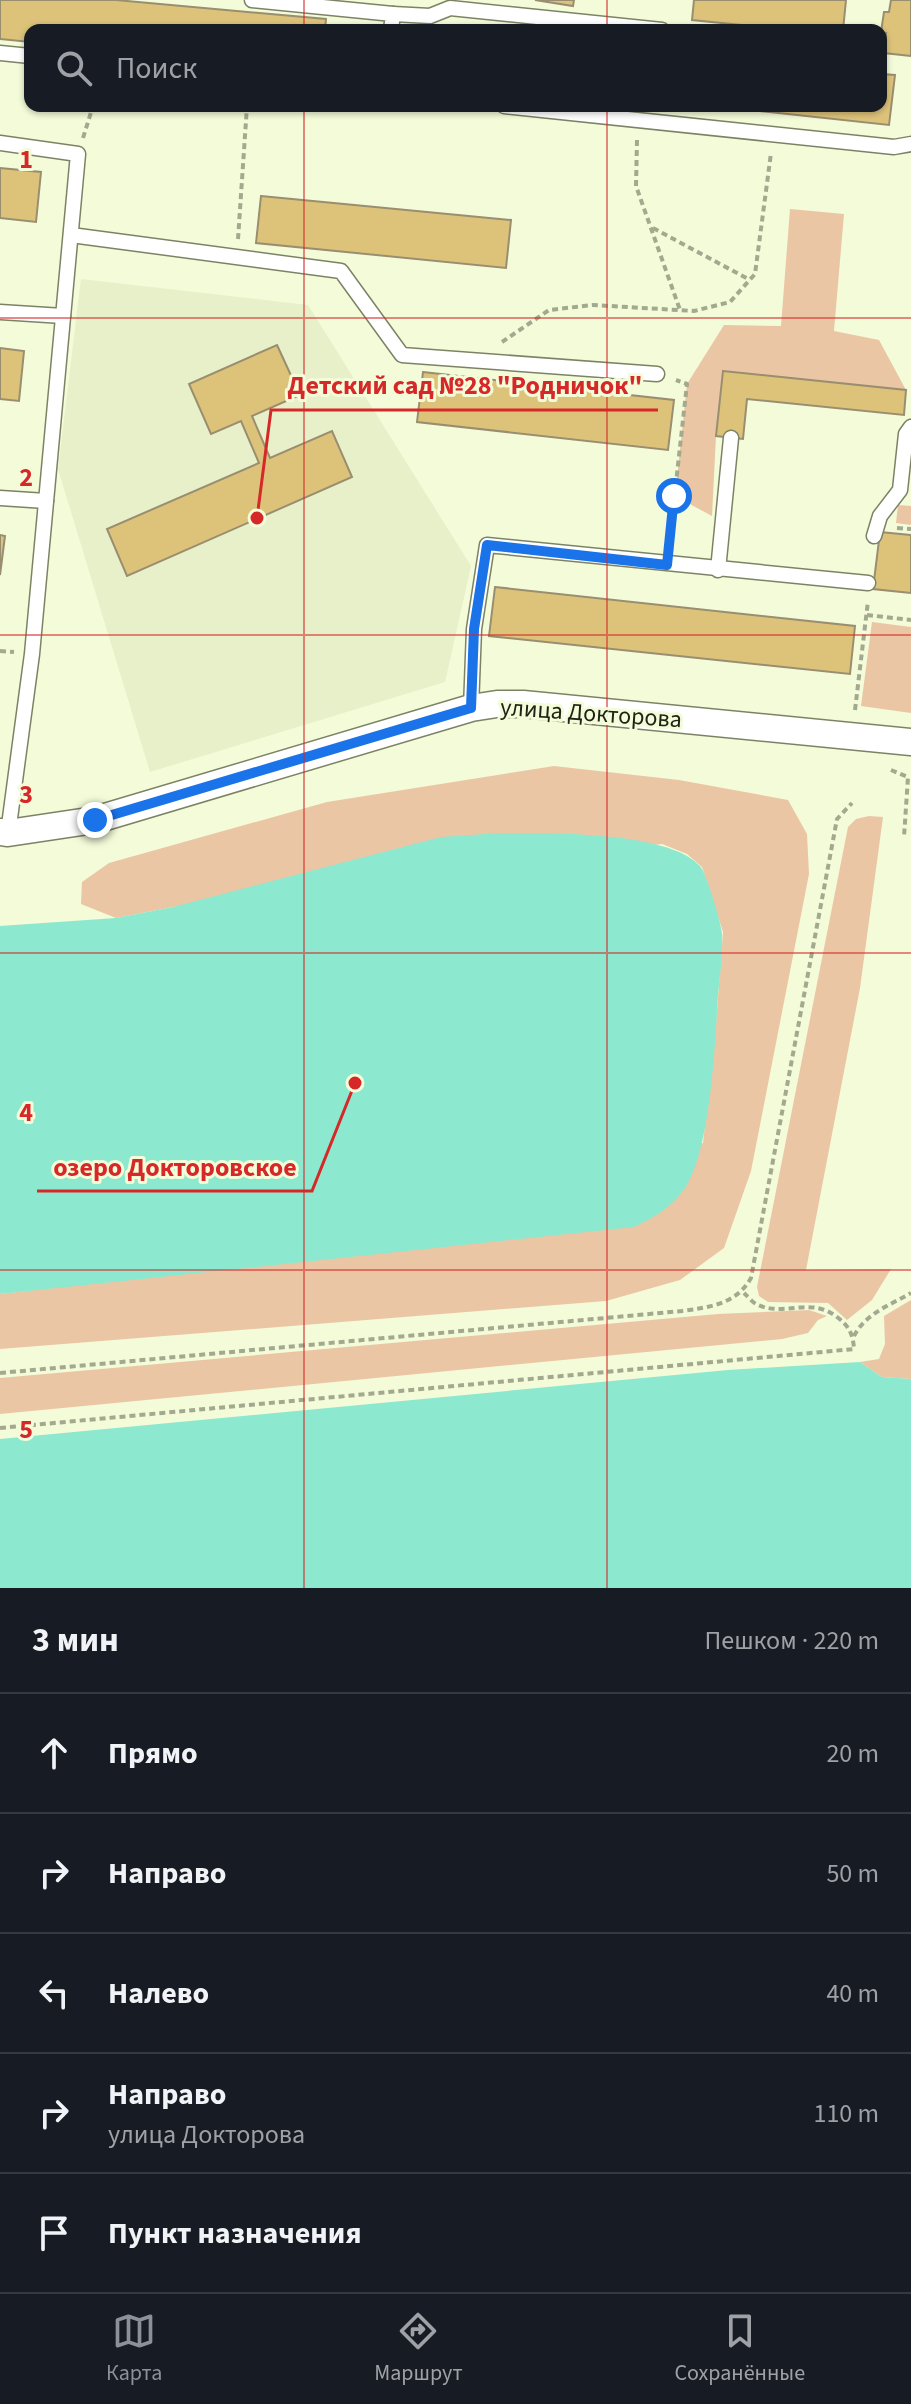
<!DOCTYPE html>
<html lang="ru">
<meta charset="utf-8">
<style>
body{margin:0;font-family:"Source Sans 3",sans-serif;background:#242831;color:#f1f3f6}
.stop{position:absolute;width:24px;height:24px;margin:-18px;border:6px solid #1a73e8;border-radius:50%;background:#fff}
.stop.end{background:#1a73e8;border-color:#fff;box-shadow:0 2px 8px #0008}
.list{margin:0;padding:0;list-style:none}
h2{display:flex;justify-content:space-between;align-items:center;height:104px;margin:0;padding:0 32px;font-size:34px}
h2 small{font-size:26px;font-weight:400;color:#9ea1a6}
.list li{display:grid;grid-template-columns:52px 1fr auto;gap:24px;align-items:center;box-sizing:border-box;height:120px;padding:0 32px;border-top:2px solid #363941}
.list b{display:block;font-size:30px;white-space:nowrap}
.list p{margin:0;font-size:26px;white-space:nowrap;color:#9ea1a6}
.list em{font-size:26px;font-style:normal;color:#9ea1a6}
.icon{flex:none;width:44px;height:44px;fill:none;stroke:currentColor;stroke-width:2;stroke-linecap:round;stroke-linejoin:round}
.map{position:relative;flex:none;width:911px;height:1588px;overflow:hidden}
.search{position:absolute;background:#171b24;box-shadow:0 2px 6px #0004;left:24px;right:24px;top:24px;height:88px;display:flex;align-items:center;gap:20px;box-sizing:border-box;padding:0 28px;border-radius:16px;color:#9ea1a6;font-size:30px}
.sheet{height:704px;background:#171b24}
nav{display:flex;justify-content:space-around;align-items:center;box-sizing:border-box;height:112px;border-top:2px solid #363941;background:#171b24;font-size:22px;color:#9ea1a6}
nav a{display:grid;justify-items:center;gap:4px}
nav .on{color:#8c9099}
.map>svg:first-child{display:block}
.built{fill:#e7f0c8}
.green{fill:#ebc6a5}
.water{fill:#8ce8ce}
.building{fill:#ddc37a;stroke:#998e70;stroke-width:2}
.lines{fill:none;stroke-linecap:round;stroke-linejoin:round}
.service-casing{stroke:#7c8365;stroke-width:17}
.minor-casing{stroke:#7c8365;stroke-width:29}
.path{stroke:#a3a98f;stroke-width:4;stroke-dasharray:6 4;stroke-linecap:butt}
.service{stroke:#fff;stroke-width:14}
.minor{stroke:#fff;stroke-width:26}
.route{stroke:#1a73e8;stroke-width:10}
.grid{fill:none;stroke:#d62828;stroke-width:2;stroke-opacity:0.55}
.labels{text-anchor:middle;stroke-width:6;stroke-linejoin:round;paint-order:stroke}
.street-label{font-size:24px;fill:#202216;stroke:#f3fbd9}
.grid-label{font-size:26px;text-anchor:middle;font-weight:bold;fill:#d62828;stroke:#f3fbd9;stroke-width:6;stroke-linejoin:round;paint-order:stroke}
.leader{fill:none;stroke:#d62828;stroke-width:3}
.callout-dot{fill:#d62828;stroke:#f3fbd9;stroke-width:3}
.callout-label{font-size:26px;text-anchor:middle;font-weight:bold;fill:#d62828;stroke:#f3fbd9;stroke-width:6;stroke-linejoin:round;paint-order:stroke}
</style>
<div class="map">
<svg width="911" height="1588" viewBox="0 0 911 1588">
<rect width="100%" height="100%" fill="#f3fbd9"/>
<polygon class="built" points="81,279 308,305 471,566 445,682 150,772 58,469"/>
<g class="green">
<polygon points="790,209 844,214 834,331 879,340 906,390 723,371 716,436 712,516 675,496 687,384 724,325 781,326"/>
<polygon points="898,505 911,506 911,525 896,523"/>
<polygon points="872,622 911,627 911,713 861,706"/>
<polygon points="554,766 679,780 788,800 807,834 809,874 751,1171 724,1248 680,1280 606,1301 0,1349 0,1294 171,1274 703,1143 716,1024 723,932 702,867 687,854 662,844 173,907 116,918 81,904 82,882 109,863 327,802"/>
<polygon points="869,816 883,817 860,988 806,1270 891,1269 872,1300 847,1320 828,1303 768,1302 759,1296 757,1287 848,827 856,819"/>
<polygon points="911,1300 911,1379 882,1377 860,1362 879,1359 885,1344 884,1316"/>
<polygon points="809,1310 827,1316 818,1320 808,1333 782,1339 0,1414 0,1378 718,1314"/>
</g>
<g class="water">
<path d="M500,833C546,833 669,831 700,866C706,872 722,925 722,934C723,954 720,975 718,995C715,1045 711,1138 689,1181C677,1204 657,1216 634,1227L0,1294V926L116,918L173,907L441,837Z"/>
<polygon points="860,1362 882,1377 911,1379 911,1588 0,1588 0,1439 728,1370"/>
</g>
<g class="building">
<polygon points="0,0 116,0 326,19 325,30 30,30 30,42 0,39"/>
<polygon points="535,0 574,0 573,6"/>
<polygon points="694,0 846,0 843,30 792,30 692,20"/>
<polygon points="891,0 911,0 911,56 884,53 886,33 881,32 884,12 889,12"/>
<polygon points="440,26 480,30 439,30"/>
<polygon points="881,74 895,75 889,125 713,106 881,106"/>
<polygon points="0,168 41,172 36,222 0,218"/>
<polygon points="261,196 511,220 506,268 256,243"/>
<polygon points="277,345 300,395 252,416 270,458 332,431 352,477 127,576 107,529 259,463 241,421 211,434 189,384"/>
<polygon points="0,348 24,351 19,401 0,399"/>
<polygon points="723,371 906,390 904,415 747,399 743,439 716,436"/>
<polygon points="423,372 674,400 668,450 417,422"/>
<polygon points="880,532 911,535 911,593 873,589"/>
<polygon points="0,535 5,536 0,575"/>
<polygon points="495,587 855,626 850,674 489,636"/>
</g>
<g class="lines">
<g class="service-casing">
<g id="service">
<polyline points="252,0 393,14 391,30"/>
<polyline points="393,14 430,16 450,8 662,30"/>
<polyline points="0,53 30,56"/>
<polyline points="504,106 894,147 911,144"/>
<polyline points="0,143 78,154 32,654 8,833"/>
<polyline points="71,235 341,271 402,355 657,374"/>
<polyline points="0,312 63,316"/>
<polyline points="0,498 46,501"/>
<polyline points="874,536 880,516 900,490 906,434 911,427"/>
<polyline points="718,570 731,438"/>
<polyline points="471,708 474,629 487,545 868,583"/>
</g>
</g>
<g class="minor-casing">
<polyline id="minor" points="0,832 8,833 95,820 471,708 497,704 523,704 911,742"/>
</g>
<g class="path">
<polyline points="83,138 93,106"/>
<polyline points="637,140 636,186 680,310"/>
<polyline points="653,228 750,280"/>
<polyline points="238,239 247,106"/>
<polyline points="502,342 549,310 593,305 694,311 730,302 755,274 771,153"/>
<polyline points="897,528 911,529"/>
<polyline points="669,546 687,384 676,380"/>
<polyline points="867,615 911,620"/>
<polyline points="0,651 14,652"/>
<polyline points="855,710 868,601"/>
<polyline points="891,770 908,777 904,837"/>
<path d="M854,1336C865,1314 890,1305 911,1293"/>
<path d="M0,1373L682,1311C711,1307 736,1304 751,1278L837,819L852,803"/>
<path d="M0,1428L854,1349C853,1334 849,1326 837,1317C810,1296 786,1317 758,1305C753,1303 748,1297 744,1293"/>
</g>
<use href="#service" class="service"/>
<use href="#minor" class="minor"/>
</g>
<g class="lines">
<polyline class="route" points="95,820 471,708 474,629 487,545 667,565 674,496"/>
</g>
<path class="grid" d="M304,0V30M607,0V30M304,106V1588M607,106V1588M0,318H911M0,635H911M0,953H911M0,1270H911"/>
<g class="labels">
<g class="street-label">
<text transform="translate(591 713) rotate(4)" y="8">улица Докторова</text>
</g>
</g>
<g class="grid-label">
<text x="26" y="168">1</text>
<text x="26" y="486">2</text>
<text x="26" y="803">3</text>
<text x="26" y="1121">4</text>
<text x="26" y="1438">5</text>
</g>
<path class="leader" d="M257 518L271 410H658M355 1083L312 1191H37"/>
<g class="callout-dot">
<circle cx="257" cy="518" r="8"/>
<circle cx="355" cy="1083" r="8"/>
</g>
<g class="callout-label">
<text x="465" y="394">Детский сад №28 "Родничок"</text>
<text x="175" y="1176">озеро Докторовское</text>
</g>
</svg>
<div class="stop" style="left:674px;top:496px"></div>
<div class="stop end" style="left:95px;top:820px"></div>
<div class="search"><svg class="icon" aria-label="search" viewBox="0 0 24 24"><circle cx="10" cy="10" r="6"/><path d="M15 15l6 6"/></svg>Поиск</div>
</div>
<section class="sheet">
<h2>3 мин<small>Пешком · 220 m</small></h2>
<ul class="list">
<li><svg class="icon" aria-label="ahead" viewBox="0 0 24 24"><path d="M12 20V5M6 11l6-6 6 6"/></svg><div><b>Прямо</b></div><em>20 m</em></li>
<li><svg class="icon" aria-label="right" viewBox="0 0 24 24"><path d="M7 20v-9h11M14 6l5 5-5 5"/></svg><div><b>Направо</b></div><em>50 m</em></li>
<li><svg class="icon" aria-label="left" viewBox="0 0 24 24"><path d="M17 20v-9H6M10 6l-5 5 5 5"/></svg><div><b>Налево</b></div><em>40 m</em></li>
<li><svg class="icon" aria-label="right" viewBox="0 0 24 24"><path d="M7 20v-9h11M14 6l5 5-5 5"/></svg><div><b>Направо</b><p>улица Докторова</p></div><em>110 m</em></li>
<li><svg class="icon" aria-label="arrive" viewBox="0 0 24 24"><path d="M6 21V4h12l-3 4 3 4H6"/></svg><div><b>Пункт назначения</b></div></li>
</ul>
</section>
<nav>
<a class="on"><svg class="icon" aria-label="map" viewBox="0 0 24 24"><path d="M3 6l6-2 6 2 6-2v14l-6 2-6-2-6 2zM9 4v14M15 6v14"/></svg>Карта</a>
<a><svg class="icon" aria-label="directions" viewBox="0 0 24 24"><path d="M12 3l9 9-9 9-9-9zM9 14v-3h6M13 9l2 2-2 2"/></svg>Маршрут</a>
<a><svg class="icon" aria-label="saved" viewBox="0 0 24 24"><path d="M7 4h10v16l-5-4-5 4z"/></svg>Сохранённые</a>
</nav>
